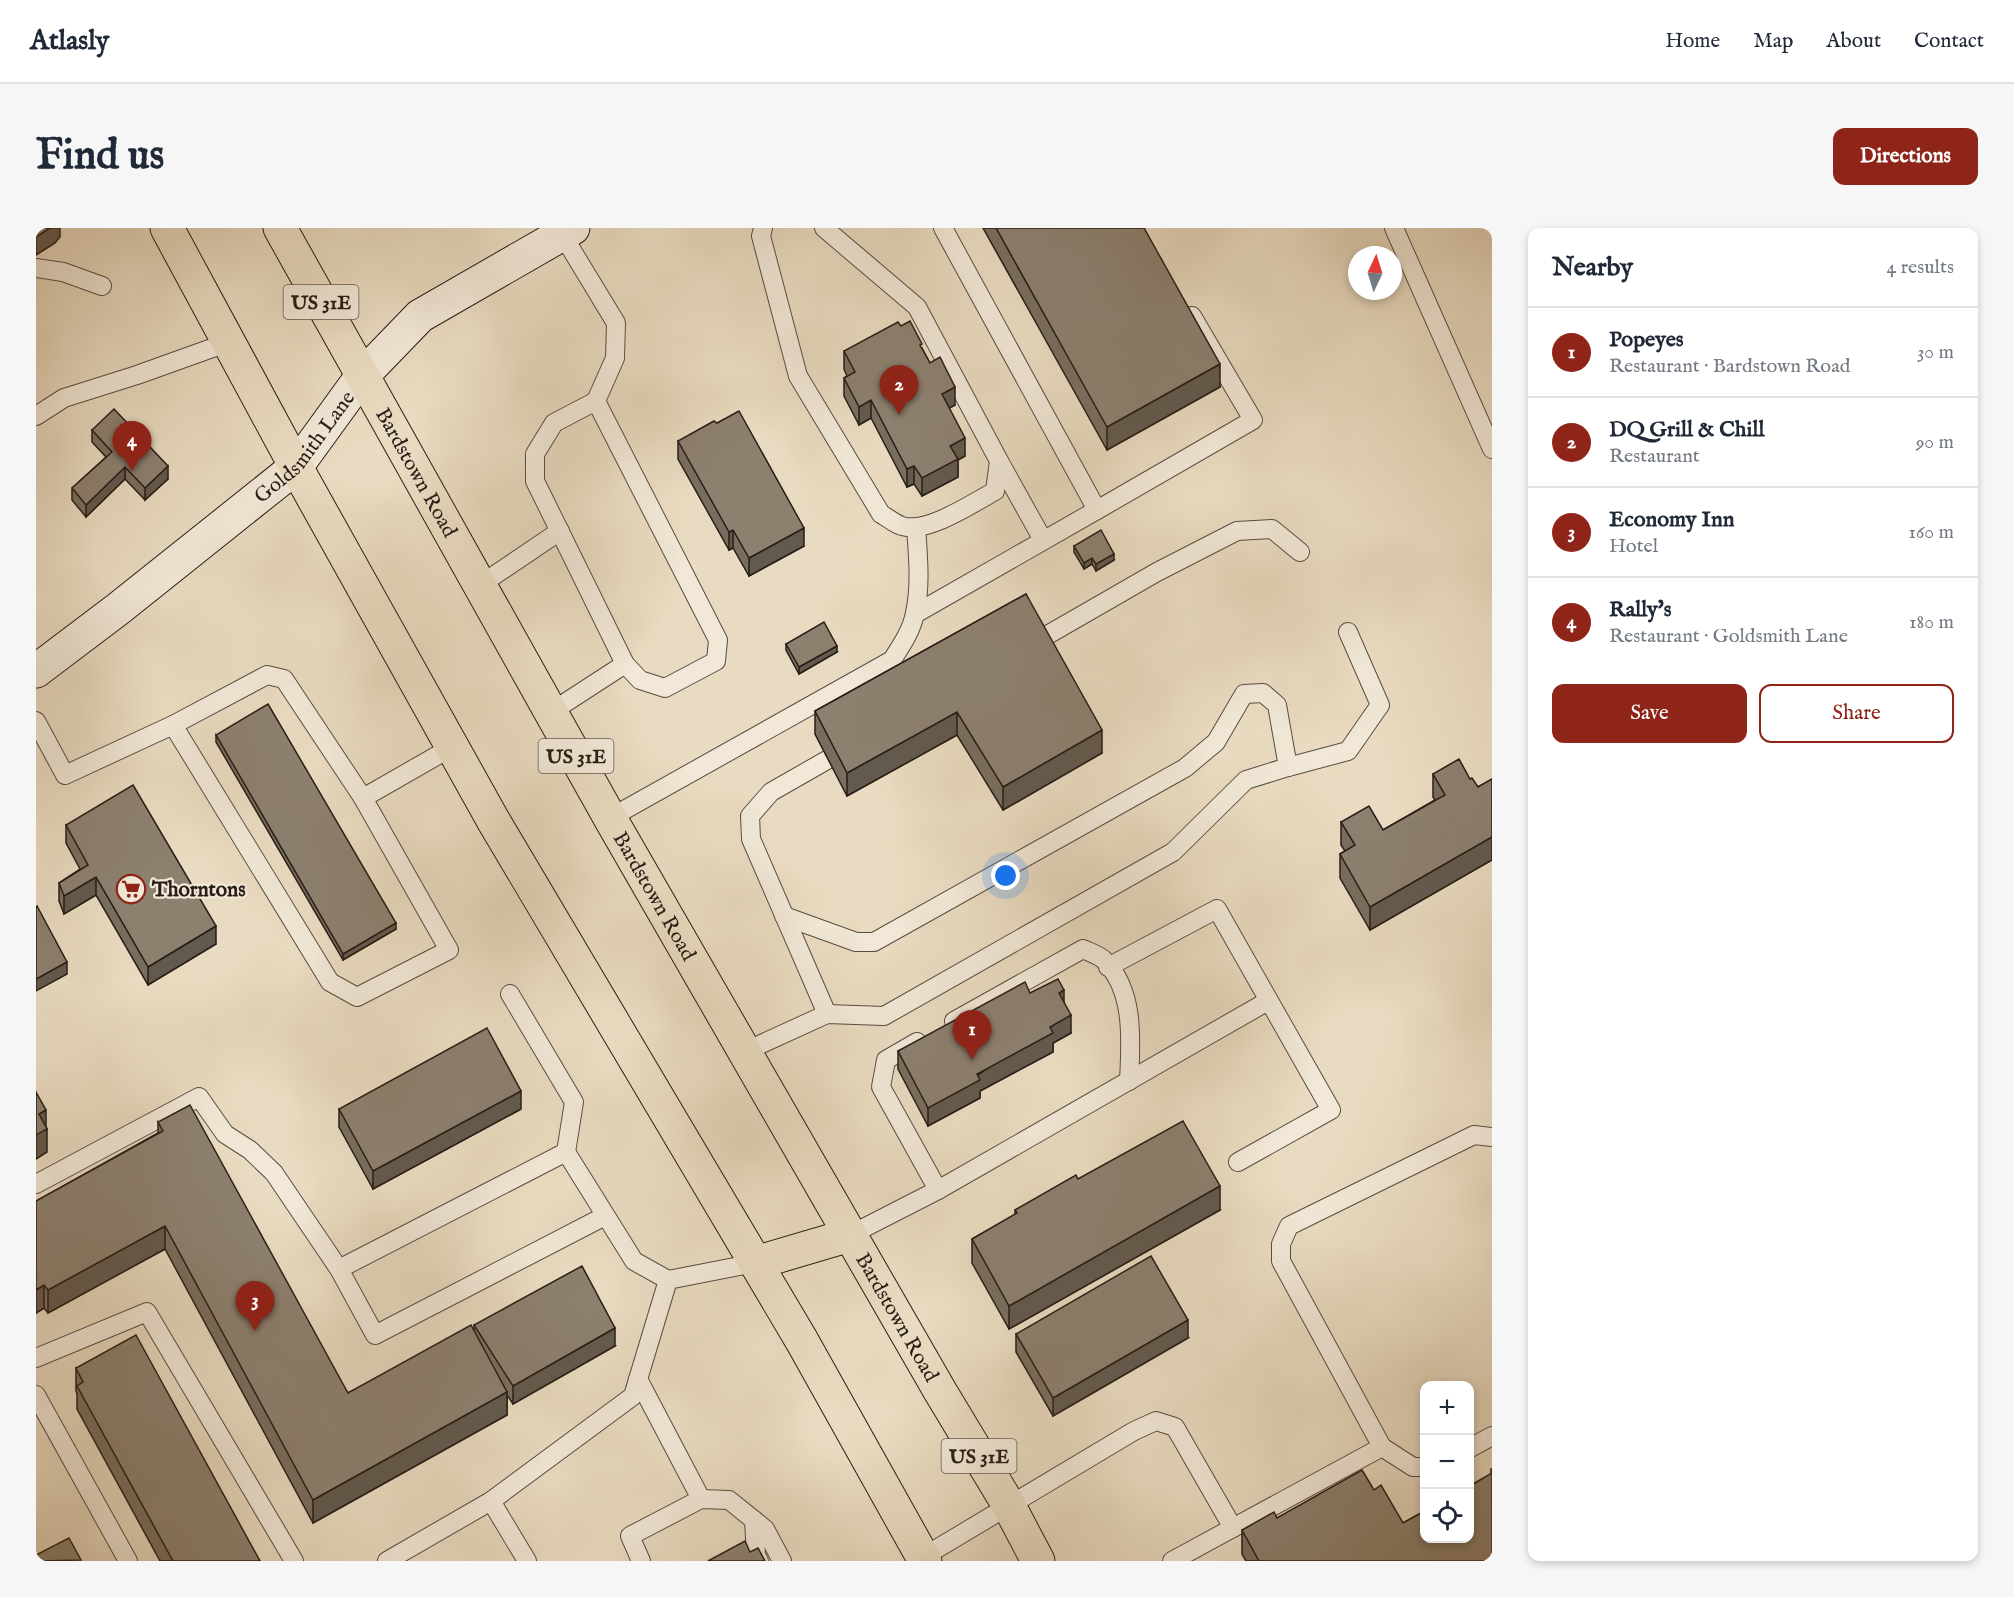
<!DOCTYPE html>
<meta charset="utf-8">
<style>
body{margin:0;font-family:"IM FELL English",serif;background:#f6f6f7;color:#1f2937}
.controls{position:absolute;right:18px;bottom:18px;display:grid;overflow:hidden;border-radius:12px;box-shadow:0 3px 9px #0003}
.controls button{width:54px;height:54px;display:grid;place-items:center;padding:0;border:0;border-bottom:2px solid #e0e1e3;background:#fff;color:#1f2937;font:30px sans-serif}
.compass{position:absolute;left:1312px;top:18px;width:54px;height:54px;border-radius:50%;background:#fff;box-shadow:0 3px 9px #0003;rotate:4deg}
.you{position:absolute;left:970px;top:648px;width:21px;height:21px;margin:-15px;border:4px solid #fff;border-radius:50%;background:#1a73e8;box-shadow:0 0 0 9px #1a73e833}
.badge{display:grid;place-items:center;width:39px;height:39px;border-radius:50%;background:#8f2418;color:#fff;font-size:20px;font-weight:700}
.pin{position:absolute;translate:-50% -50px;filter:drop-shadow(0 2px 3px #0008)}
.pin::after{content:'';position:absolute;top:32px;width:21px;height:18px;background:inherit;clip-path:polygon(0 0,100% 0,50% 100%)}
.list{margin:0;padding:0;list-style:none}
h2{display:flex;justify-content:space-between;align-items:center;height:78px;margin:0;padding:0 24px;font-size:26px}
h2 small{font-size:20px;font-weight:400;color:#747a83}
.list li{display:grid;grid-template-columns:39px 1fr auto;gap:18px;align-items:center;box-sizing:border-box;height:90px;padding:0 24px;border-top:2px solid #e0e1e3}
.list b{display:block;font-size:22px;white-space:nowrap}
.list p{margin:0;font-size:20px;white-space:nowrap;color:#747a83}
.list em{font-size:20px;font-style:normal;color:#747a83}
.actions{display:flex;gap:12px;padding:18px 24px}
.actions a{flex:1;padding:14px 0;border:2px solid #8f2418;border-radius:12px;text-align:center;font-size:21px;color:#8f2418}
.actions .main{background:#8f2418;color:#fff}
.icon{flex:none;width:33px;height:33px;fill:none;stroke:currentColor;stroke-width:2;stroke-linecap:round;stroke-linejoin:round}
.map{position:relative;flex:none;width:1456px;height:1333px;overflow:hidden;border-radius:12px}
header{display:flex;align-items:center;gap:36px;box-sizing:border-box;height:84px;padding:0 30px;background:#fff;border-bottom:2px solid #e0e1e3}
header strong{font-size:28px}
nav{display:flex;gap:33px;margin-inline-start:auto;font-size:21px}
.intro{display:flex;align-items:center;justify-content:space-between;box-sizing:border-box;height:144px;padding:0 36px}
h1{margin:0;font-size:42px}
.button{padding:15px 27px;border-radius:12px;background:#8f2418;color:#fff;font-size:21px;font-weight:700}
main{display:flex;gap:36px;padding:0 36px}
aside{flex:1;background:#fff;border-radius:12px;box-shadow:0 3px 9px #0003}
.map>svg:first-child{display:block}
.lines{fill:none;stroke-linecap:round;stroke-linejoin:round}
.lane-casing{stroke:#584c42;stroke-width:20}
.secondary-casing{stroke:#281d17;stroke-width:35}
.primary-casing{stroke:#281d17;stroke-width:35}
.lane{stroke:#f1e8d7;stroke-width:18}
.secondary{stroke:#f1e8d7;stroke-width:33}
.primary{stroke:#e9dbc1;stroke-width:33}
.wall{fill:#786e5f;stroke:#281d17;stroke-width:1.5}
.shaded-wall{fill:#625a4e;stroke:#281d17;stroke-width:1.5}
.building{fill:#8c806f;stroke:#281d17;stroke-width:1.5}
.labels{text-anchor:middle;stroke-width:4.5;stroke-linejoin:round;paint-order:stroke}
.shield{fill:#f1e8d7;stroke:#645a51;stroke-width:1.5}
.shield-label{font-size:20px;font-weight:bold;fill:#281d17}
.street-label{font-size:21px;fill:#281d17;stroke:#f1e8d7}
.poi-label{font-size:21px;font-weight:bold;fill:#281d17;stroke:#f1e8d7;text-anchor:start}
</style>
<header>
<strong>Atlasly</strong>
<nav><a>Home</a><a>Map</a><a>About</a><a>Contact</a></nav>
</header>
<div class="intro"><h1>Find us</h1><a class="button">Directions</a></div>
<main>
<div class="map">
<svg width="1456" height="1333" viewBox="0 0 1456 1333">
<rect width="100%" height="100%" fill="#e9dbc1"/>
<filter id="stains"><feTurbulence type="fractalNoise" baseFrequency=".00333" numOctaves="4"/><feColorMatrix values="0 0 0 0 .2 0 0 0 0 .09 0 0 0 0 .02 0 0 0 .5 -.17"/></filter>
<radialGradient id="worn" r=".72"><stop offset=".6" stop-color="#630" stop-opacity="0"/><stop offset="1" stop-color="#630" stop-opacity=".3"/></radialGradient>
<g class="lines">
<g class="lane-casing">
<g id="lane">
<path d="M727,0L725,8L762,148L845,286C851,289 859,296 866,298C891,306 937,275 959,263L963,233L881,79L788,0"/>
<polyline points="907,0 1061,282 1217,192 1156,88"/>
<polyline points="1358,0 1456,221"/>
<polyline points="526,6 580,95 579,130 560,173 682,412 680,433 629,460 604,452 589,436 499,253 499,226 518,195 560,173"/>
<polyline points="0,40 27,44 66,58"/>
<polyline points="0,188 28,170 101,147 193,114"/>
<polyline points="963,233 1007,312"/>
<polyline points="444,357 524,303"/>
<polyline points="879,386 1061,282"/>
<polyline points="1008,409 1121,344 1201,303 1236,301 1264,324"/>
<polyline points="515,484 589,436"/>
<polyline points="0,493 29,547 137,497 294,754 321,769 413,722 327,570 416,519"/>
<polyline points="137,497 231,447 248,451 327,570"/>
<polyline points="791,532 735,564 714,588 715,611 791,786"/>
<path d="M574,590L856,432C865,418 876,402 879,385C885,357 882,327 880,299"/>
<polyline points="748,688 820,714 838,714 1149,540 1180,514 1208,466 1227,465 1241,477 1252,539"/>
<polyline points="1072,739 1181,681 1295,882 1202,934"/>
<polyline points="474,766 538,874 530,924"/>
<path d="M918,793L1047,721C1053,724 1063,727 1068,732C1099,763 1095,812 1093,853"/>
<polyline points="881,814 850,832 845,859 902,962"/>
<polyline points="710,823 791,786 848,788 1137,624 1210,552 1252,539 1312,523 1344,477 1312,404"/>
<polyline points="0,956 163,869 189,906 214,922 238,945 303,1041 530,924 598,1033 632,1052"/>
<polyline points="814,1007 902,962 1232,773"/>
<polyline points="303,1041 339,1107 569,988"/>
<polyline points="0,1130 111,1084 258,1333"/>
<polyline points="602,1151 665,1271"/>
<polyline points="0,1167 92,1333"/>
<polyline points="1346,1219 1377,1239 1388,1239"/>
<polyline points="1434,1220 1456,1208"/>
<polyline points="455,1273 597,1168 632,1052 719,1035"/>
<polyline points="718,1292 720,1328 723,1333"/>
<polyline points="887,1329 1098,1203 1120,1193 1139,1199 1197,1300"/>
<polyline points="351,1333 455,1273 491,1333"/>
<polyline points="605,1333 594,1308 665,1271 693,1272 729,1301 746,1333"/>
<polyline points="1136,1333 1346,1219 1245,1033 1245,1016 1253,998 1438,907 1456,909"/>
</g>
</g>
<g class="secondary-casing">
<g id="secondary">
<path id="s1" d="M0,443L82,381L260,239L326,148L384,88L537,0"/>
</g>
</g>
<g class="primary-casing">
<g id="primary">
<polyline points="131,0 260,239 457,592 766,1113 889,1333"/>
<path id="s2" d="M244,0L574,590L904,1163L972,1276L1002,1333"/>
<polyline points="719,1035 814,1007"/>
</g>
</g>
<use href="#lane" class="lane"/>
<use href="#secondary" class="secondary"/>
<use href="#primary" class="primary"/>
</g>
<g class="wall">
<polygon points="947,0 1108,0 1184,159 1071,222"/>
<polygon points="886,120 894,135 919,177 913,180 929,228 922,232 922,249 886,268 878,256 871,259 835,190 823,197 808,168 808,150 811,148 808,141 808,123"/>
<polygon points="56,202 132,251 109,272 89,251 50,289 36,272 36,260 70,229 56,214"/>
<polygon points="642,213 768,318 713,348 697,320 693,322 642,231"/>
<polygon points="1038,318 1078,332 1060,343 1056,336 1048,341 1038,324"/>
<polygon points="990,366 1066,525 967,582 921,507 811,568 779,506 779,483"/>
<polygon points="750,416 801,424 763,446 750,422"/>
<polygon points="180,507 360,701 307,732 180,514"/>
<polygon points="1397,546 1434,551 1442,559 1456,551 1456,632 1334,702 1304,650 1304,626 1309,623 1305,617 1305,594 1347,602 1399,572 1397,569"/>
<polygon points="30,597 180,716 112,757 60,667 28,686 23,673 23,655 44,641 30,615"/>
<polygon points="994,765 1028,774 1035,805 1017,815 1017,824 944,863 944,870 892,898 862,841 862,823"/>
<polygon points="303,881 485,881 337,961 303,899"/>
<polygon points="122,894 312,1165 438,1103 438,1097 579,1118 477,1176 471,1167 471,1187 277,1295 129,1021 12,1085 8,1080 0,1085 0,973 122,905"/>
<polygon points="1042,951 1184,982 973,1101 936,1035 936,1011 979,987 979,982"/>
<polygon points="980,1106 1152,1110 1017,1188 980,1124"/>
<polygon points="40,1140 224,1333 124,1333 41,1181 41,1166 40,1163"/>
<polygon points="1455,1241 1456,1241 1456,1333 1210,1333 1206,1326 1206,1302 1241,1290 1338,1262 1367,1295 1455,1246"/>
</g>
<g class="shaded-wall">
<polygon points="14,0 24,0 24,9 19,15 0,27 0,9"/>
<polygon points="1184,136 1184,159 1071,222 1071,199"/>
<polygon points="919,159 919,177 906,184 906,166"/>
<polygon points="835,172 835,190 823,197 823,179"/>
<polygon points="929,210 929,228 922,232 922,249 886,268 886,250 914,218"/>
<polygon points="132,238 132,251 109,272 109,260"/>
<polygon points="878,238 878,256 871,259 871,241"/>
<polygon points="89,239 89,251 50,289 50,277"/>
<polygon points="768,300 768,318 713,348 713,330"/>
<polygon points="697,302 697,320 693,322 693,304"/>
<polygon points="1078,326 1078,332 1060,343 1060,336"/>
<polygon points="1056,330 1056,336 1048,341 1048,335"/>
<polygon points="801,418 801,424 763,446 763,439"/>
<polygon points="921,484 921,507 811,568 811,545"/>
<polygon points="1066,502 1066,525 967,582 967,559"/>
<polygon points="1456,609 1456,632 1334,702 1334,679"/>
<polygon points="60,649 60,667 28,686 28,668"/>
<polygon points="360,695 360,701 307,732 307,726"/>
<polygon points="180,698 180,716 112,757 112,739"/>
<polygon points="31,734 31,746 0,763 0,751"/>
<polygon points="1028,762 1028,780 1023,765"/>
<polygon points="1035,787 1035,805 1017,815 1017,824 944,863 944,870 892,898 892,880 1014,799"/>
<polygon points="485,863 485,881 337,961 337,943"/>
<polygon points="10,882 10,902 11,901 11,924 0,931 0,907 3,886"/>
<polygon points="1184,958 1184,982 973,1101 973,1078"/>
<polygon points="129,998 129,1021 12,1085 12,1062"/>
<polygon points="8,1057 8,1080 0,1085 0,1062"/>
<polygon points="1152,1092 1152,1110 1017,1188 1017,1170"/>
<polygon points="579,1100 579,1118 477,1176 477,1158"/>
<polygon points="471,1164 471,1187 277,1295 277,1272"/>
</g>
<g class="building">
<polygon points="0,0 14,0 0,9"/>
<polygon points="960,0 1108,0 1184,136 1071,199"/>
<polygon points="874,93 886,116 884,117 894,135 904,129 919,159 906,166 929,210 914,218 922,231 886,250 878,238 871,241 835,172 823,179 808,150 819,144 808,123 862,94 865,98"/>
<polygon points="78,181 132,238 109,260 89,239 50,277 36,260 76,224 56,202"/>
<polygon points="703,183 768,300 713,330 697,302 693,304 642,213 678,193 681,195"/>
<polygon points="1065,302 1078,326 1060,336 1056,330 1048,335 1038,318"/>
<polygon points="990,366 1066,502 967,559 921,484 811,545 779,483"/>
<polygon points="788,394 801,418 763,439 750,416"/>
<polygon points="232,476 360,695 307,726 180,507"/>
<polygon points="1423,531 1434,551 1436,550 1442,559 1456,551 1456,609 1334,679 1304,626 1319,617 1305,594 1333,578 1347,602 1409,567 1397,546"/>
<polygon points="97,557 180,698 112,739 60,649 28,668 23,655 52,637 30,597"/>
<polygon points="1,678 31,734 0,751 0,679"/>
<polygon points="1022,751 1028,762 1023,765 1035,787 1014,799 1017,805 941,846 944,852 892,880 862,823 989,754 994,765"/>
<polygon points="451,800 485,863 337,943 303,881"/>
<polygon points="0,864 10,882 3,886 11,901 0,907"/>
<polygon points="154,877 312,1165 435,1097 471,1164 277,1272 129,998 12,1062 8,1057 0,1062 0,973 127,903 122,894"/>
<polygon points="1147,893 1184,958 973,1078 936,1011 981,985 979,982 1040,947 1042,951"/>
<polygon points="1115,1028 1152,1092 1017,1170 980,1106"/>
<polygon points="546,1038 579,1100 477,1158 438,1097"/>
<polygon points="100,1107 224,1333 137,1333 41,1158 47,1154 40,1140"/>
<polygon points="1326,1242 1338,1262 1345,1257 1367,1295 1389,1283 1389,1311 1434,1311 1434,1258 1456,1245 1456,1333 1223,1333 1206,1302 1238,1284 1241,1290"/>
<polygon points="33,1310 45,1332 2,1333 0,1327"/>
<polygon points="709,1313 714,1324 722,1320 729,1333 672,1333"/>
</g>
<defs>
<g id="supermarket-ring" transform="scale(1.5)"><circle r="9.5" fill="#f1e8d7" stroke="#8f2418" stroke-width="1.5"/><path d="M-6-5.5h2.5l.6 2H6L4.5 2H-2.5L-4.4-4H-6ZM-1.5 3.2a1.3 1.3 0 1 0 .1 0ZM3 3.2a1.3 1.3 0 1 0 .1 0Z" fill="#8f2418"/></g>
</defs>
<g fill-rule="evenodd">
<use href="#supermarket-ring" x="95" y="661"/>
</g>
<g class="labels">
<g class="shield">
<rect x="247.5" y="57" width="75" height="34" rx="4.5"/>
<rect x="502.5" y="511" width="75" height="34" rx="4.5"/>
<rect x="905.5" y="1211" width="75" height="34" rx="4.5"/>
</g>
<g class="shield-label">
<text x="285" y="81">US 31E</text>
<text x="540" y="535">US 31E</text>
<text x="943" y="1235">US 31E</text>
</g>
<g class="street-label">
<text dy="7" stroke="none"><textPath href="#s1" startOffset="351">Goldsmith Lane</textPath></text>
<text dy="7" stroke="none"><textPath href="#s2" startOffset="280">Bardstown Road</textPath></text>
<text dy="7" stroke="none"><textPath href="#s2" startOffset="766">Bardstown Road</textPath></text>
<text dy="7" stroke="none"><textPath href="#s2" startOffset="1252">Bardstown Road</textPath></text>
</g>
<g class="poi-label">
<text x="116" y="668">Thorntons</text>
</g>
</g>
<rect width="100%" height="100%" filter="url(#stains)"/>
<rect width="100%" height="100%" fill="url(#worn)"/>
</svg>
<div class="controls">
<button>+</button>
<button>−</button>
<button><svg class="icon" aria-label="locate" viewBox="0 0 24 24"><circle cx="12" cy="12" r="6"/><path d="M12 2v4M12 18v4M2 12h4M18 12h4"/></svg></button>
</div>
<svg class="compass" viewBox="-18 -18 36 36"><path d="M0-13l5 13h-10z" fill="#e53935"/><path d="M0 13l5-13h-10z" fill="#747a83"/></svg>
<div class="you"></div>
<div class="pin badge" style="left:936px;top:832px">1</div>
<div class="pin badge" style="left:863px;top:187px">2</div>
<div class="pin badge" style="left:219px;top:1103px">3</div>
<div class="pin badge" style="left:96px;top:243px">4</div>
</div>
<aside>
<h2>Nearby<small>4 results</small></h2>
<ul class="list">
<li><span class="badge">1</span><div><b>Popeyes</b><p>Restaurant · Bardstown Road</p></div><em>30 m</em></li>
<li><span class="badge">2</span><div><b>DQ Grill &amp; Chill</b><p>Restaurant</p></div><em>90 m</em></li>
<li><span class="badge">3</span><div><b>Economy Inn</b><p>Hotel</p></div><em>160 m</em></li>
<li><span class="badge">4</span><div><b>Rally's</b><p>Restaurant · Goldsmith Lane</p></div><em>180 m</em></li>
</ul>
<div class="actions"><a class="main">Save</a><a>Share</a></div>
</aside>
</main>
